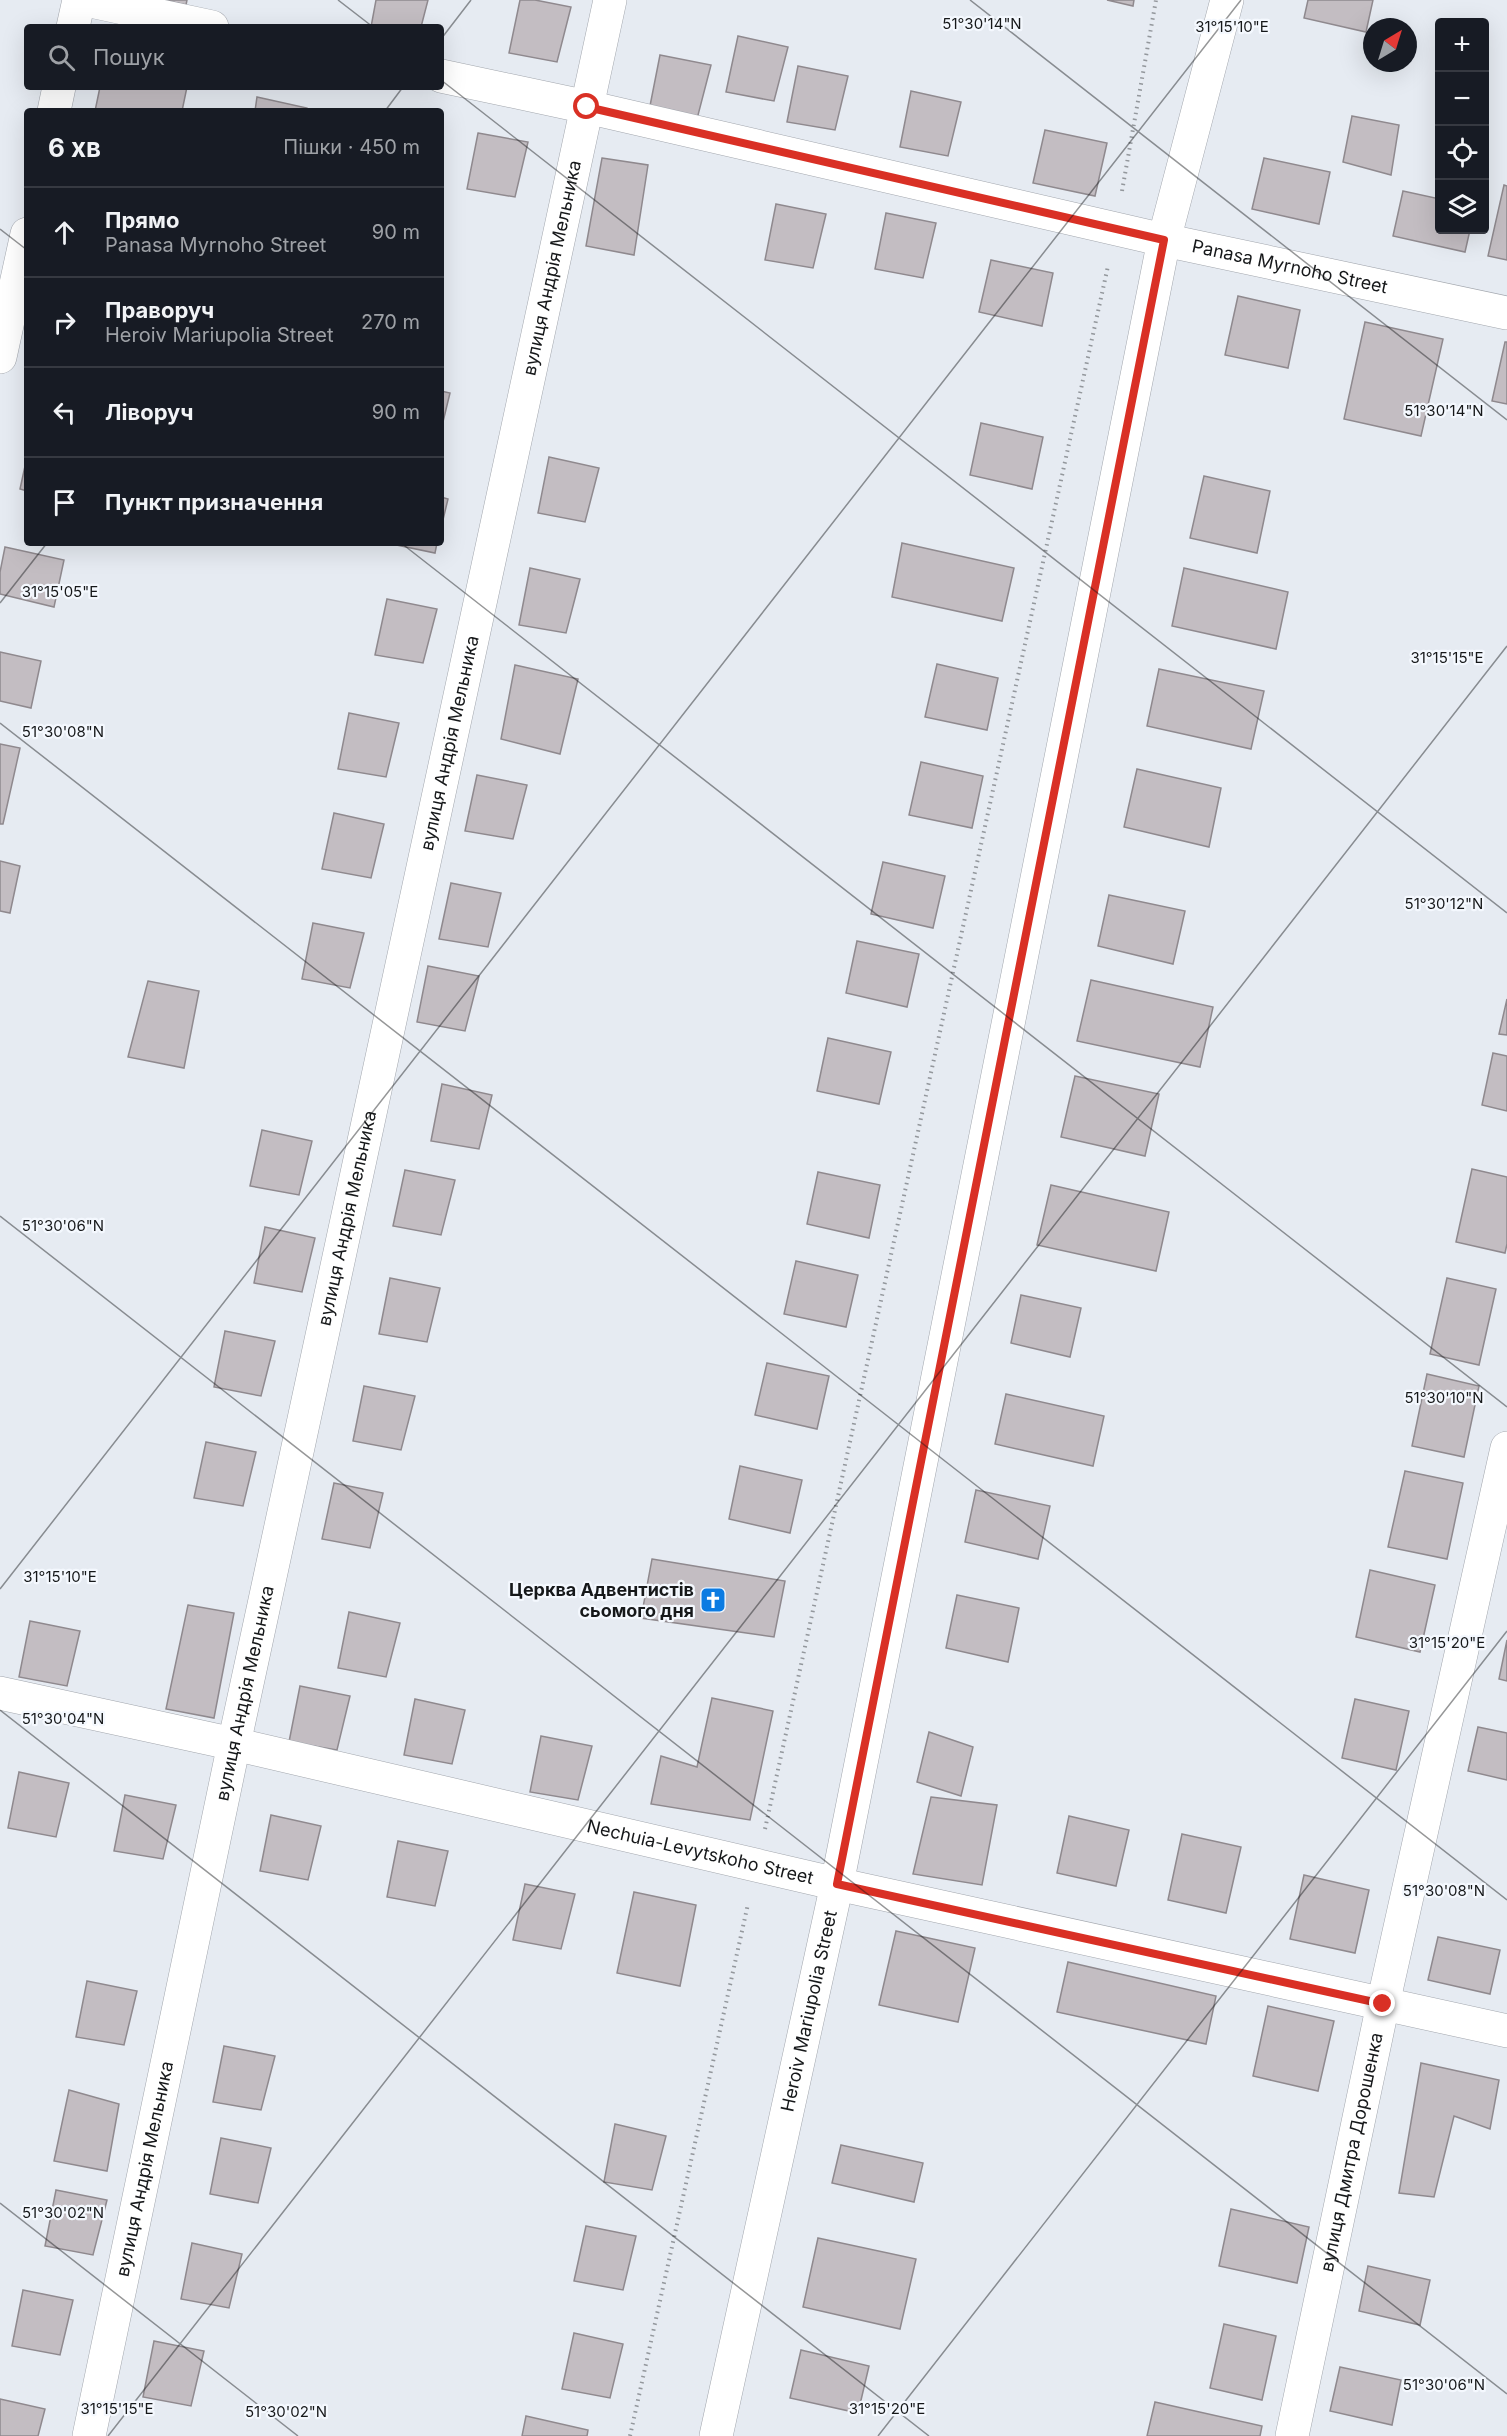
<!DOCTYPE html>
<html lang="uk">
<meta charset="utf-8">
<style>
body{margin:0;font-family:Inter,sans-serif;background:#242831;color:#f1f3f6}
.controls{position:absolute;right:18px;top:18px;display:grid;overflow:hidden;border-radius:6px;box-shadow:0 6px 24px #0002}
.controls button{width:54px;height:54px;display:grid;place-items:center;padding:0;border:0;border-bottom:2px solid #363941;background:#171b24;color:#f1f3f6;font:30px sans-serif}
.compass{position:absolute;left:1363px;top:18px;width:54px;height:54px;border-radius:50%;background:#171b24;box-shadow:0 6px 24px #0002;rotate:38deg}
.stop{position:absolute;width:18px;height:18px;margin:-14px;border:4px solid #d93025;border-radius:50%;background:#fff}
.stop.end{background:#d93025;border-color:#fff;box-shadow:0 2px 6px #0008}
.list{margin:0;padding:0;list-style:none}
h2{display:flex;justify-content:space-between;align-items:center;height:78px;margin:0;padding:0 24px;font-size:26px}
h2 small{font-size:20px;font-weight:400;color:#9ea1a6}
.list li{display:grid;grid-template-columns:39px 1fr auto;gap:18px;align-items:center;box-sizing:border-box;height:90px;padding:0 24px;border-top:2px solid #363941}
.list b{display:block;font-size:22px;white-space:nowrap}
.list p{margin:0;font-size:20px;white-space:nowrap;color:#9ea1a6}
.list em{font-size:20px;font-style:normal;color:#9ea1a6}
.icon{flex:none;width:33px;height:33px;fill:none;stroke:currentColor;stroke-width:2;stroke-linecap:round;stroke-linejoin:round}
.map{position:relative;flex:none;width:1507px;height:2436px;overflow:hidden}
.search{position:absolute;background:#171b24;box-shadow:0 6px 24px #0002;left:24px;top:24px;width:420px;height:66px;display:flex;align-items:center;gap:15px;box-sizing:border-box;padding:0 21px;border-radius:6px;color:#9ea1a6;font-size:22px}
.panel{position:absolute;background:#171b24;box-shadow:0 6px 24px #0002;left:24px;top:108px;width:420px;height:438px;border-radius:6px}
.map>svg:first-child{display:block}
.building{fill:#c3bdc2;stroke:#8f898e;stroke-width:1.5}
.lines{fill:none;stroke-linecap:round;stroke-linejoin:round}
.street-casing{stroke:#a2a6ad;stroke-width:34}
.path{stroke:#93979c;stroke-width:4;stroke-dasharray:1.5 4.5;stroke-linecap:butt}
.street{stroke:#fff;stroke-width:33}
.route{stroke:#d93025;stroke-width:8}
.ticks{fill:none;stroke:#16181a;stroke-width:1.5;stroke-opacity:0.45}
.labels{text-anchor:middle;stroke-width:4.5;stroke-linejoin:round;paint-order:stroke}
.street-label{font-size:18px;fill:#16181a;stroke:#f4f8fe}
.poi-label{font-size:18px;font-weight:bold;fill:#16181a;stroke:#f4f8fe;text-anchor:end}
.ticks-label{font-size:15px;text-anchor:middle;fill:#16181a;stroke:#f4f8fe;stroke-width:4.5;stroke-linejoin:round;paint-order:stroke}
</style>
<div class="map">
<svg width="1507" height="2436" viewBox="0 0 1507 2436">
<rect width="100%" height="100%" fill="#e6ebf2"/>
<g class="building">
<polygon points="163,0 187,0 186,5"/>
<polygon points="376,0 428,0 421,27 371,27"/>
<polygon points="520,0 535,0 571,7 557,62 509,53"/>
<polygon points="1107,0 1134,0 1133,6"/>
<polygon points="1308,0 1373,0 1366,32 1304,18"/>
<polygon points="738,36 788,47 774,101 726,92"/>
<polygon points="660,55 711,65 697,119 649,111"/>
<polygon points="798,66 848,76 835,130 787,122"/>
<polygon points="100,87 187,87 182,111 95,111"/>
<polygon points="911,91 961,102 948,156 900,147"/>
<polygon points="257,97 307,108 307,111 255,111"/>
<polygon points="1352,116 1399,125 1391,175 1343,162"/>
<polygon points="1045,130 1107,143 1095,196 1033,183"/>
<polygon points="478,133 528,142 515,197 467,189"/>
<polygon points="602,158 648,165 634,255 586,246"/>
<polygon points="1264,158 1330,172 1319,224 1252,209"/>
<polygon points="1504,185 1507,186 1507,260 1488,256"/>
<polygon points="1403,191 1440,199 1440,230 1470,230 1465,252 1393,236"/>
<polygon points="776,204 826,214 813,268 765,260"/>
<polygon points="886,213 936,223 923,278 875,269"/>
<polygon points="991,260 1053,273 1042,326 979,312"/>
<polygon points="1238,296 1300,310 1288,368 1225,355"/>
<polygon points="1365,322 1443,339 1421,436 1344,419"/>
<polygon points="1505,342 1507,342 1507,404 1492,401"/>
<polygon points="441,391 450,393 441,430"/>
<polygon points="981,423 1043,437 1032,489 970,475"/>
<polygon points="27,457 27,491 20,489"/>
<polygon points="549,457 599,468 585,522 538,513"/>
<polygon points="1204,476 1270,491 1257,553 1190,538"/>
<polygon points="441,497 448,499 441,528"/>
<polygon points="387,543 437,543 435,553"/>
<polygon points="902,543 1014,568 1002,621 892,597"/>
<polygon points="5,547 64,560 54,607 0,594 0,572"/>
<polygon points="530,568 580,579 566,633 519,625"/>
<polygon points="1184,568 1288,592 1276,649 1172,626"/>
<polygon points="387,599 437,609 423,663 375,655"/>
<polygon points="0,652 41,661 31,708 0,701"/>
<polygon points="937,664 998,678 987,730 925,717"/>
<polygon points="515,665 578,679 560,754 501,739"/>
<polygon points="1159,669 1264,691 1251,749 1147,726"/>
<polygon points="349,713 399,723 386,777 338,769"/>
<polygon points="0,744 20,748 3,824 0,824"/>
<polygon points="921,762 983,776 972,828 909,815"/>
<polygon points="1137,769 1221,788 1209,847 1124,827"/>
<polygon points="477,775 527,785 513,839 465,831"/>
<polygon points="334,813 384,824 371,878 322,869"/>
<polygon points="0,861 20,866 10,913 0,911"/>
<polygon points="883,862 945,876 933,928 871,914"/>
<polygon points="451,883 501,893 488,947 439,939"/>
<polygon points="1109,895 1185,911 1173,964 1098,946"/>
<polygon points="313,923 364,933 350,988 302,979"/>
<polygon points="857,941 919,954 907,1007 846,993"/>
<polygon points="428,966 479,976 465,1031 417,1022"/>
<polygon points="1091,980 1213,1007 1200,1067 1077,1041"/>
<polygon points="148,981 199,991 184,1068 128,1057"/>
<polygon points="1507,999 1507,1035 1499,1034"/>
<polygon points="828,1038 891,1052 879,1104 817,1091"/>
<polygon points="1493,1053 1507,1056 1507,1111 1482,1105"/>
<polygon points="1075,1076 1159,1094 1145,1156 1061,1137"/>
<polygon points="442,1084 492,1095 479,1149 431,1141"/>
<polygon points="262,1130 312,1141 299,1195 250,1186"/>
<polygon points="1472,1169 1507,1177 1507,1244 1505,1253 1456,1242"/>
<polygon points="405,1170 455,1180 441,1235 393,1226"/>
<polygon points="818,1172 880,1185 869,1238 807,1224"/>
<polygon points="1051,1185 1169,1212 1156,1271 1037,1245"/>
<polygon points="265,1227 315,1238 302,1292 254,1283"/>
<polygon points="796,1261 858,1275 846,1327 784,1314"/>
<polygon points="390,1278 440,1288 427,1342 379,1334"/>
<polygon points="1447,1278 1496,1289 1479,1365 1430,1354"/>
<polygon points="1021,1295 1081,1308 1070,1357 1011,1343"/>
<polygon points="225,1331 275,1341 261,1396 214,1387"/>
<polygon points="767,1363 829,1376 817,1429 755,1415"/>
<polygon points="1427,1374 1479,1386 1464,1457 1412,1446"/>
<polygon points="364,1386 415,1396 401,1450 353,1441"/>
<polygon points="1006,1394 1104,1416 1093,1466 995,1444"/>
<polygon points="206,1442 256,1452 243,1506 194,1498"/>
<polygon points="740,1466 802,1480 790,1533 729,1519"/>
<polygon points="1405,1471 1463,1483 1447,1559 1388,1547"/>
<polygon points="334,1483 383,1493 370,1548 322,1539"/>
<polygon points="976,1490 1050,1506 1038,1559 965,1542"/>
<polygon points="652,1559 785,1581 774,1637 641,1618"/>
<polygon points="1370,1570 1435,1585 1420,1652 1356,1637"/>
<polygon points="957,1595 1019,1608 1008,1662 946,1648"/>
<polygon points="188,1605 234,1613 214,1718 166,1709"/>
<polygon points="349,1612 400,1623 386,1677 338,1668"/>
<polygon points="30,1621 80,1631 67,1686 19,1677"/>
<polygon points="1507,1640 1507,1681 1499,1679"/>
<polygon points="300,1686 350,1696 337,1750 289,1742"/>
<polygon points="712,1698 773,1711 750,1820 651,1804 661,1756 697,1767"/>
<polygon points="415,1699 465,1710 452,1764 404,1755"/>
<polygon points="1355,1699 1409,1711 1396,1770 1342,1758"/>
<polygon points="1478,1727 1507,1733 1507,1780 1468,1771"/>
<polygon points="929,1732 973,1747 961,1796 917,1782"/>
<polygon points="541,1736 592,1746 578,1800 530,1792"/>
<polygon points="19,1772 69,1783 56,1837 8,1828"/>
<polygon points="125,1795 176,1805 163,1859 114,1851"/>
<polygon points="931,1797 997,1805 982,1885 913,1874"/>
<polygon points="271,1815 321,1826 308,1880 260,1871"/>
<polygon points="1069,1816 1129,1830 1116,1886 1057,1873"/>
<polygon points="1182,1834 1241,1847 1226,1913 1168,1900"/>
<polygon points="398,1841 448,1851 435,1906 387,1897"/>
<polygon points="1304,1875 1369,1890 1355,1953 1290,1939"/>
<polygon points="525,1884 575,1894 561,1949 513,1940"/>
<polygon points="634,1892 696,1905 680,1986 617,1973"/>
<polygon points="896,1931 975,1948 958,2022 879,2005"/>
<polygon points="1438,1937 1500,1950 1490,1994 1428,1980"/>
<polygon points="1068,1962 1216,1996 1206,2044 1057,2012"/>
<polygon points="87,1981 137,1991 124,2045 76,2037"/>
<polygon points="1268,2006 1334,2021 1318,2091 1253,2076"/>
<polygon points="224,2046 275,2056 261,2110 213,2102"/>
<polygon points="1421,2063 1499,2080 1490,2129 1454,2116 1434,2197 1399,2193"/>
<polygon points="69,2090 119,2104 107,2171 54,2161"/>
<polygon points="615,2124 666,2136 652,2190 604,2182"/>
<polygon points="221,2138 271,2148 258,2203 210,2194"/>
<polygon points="841,2145 923,2163 914,2202 832,2183"/>
<polygon points="56,2190 107,2200 93,2255 45,2246"/>
<polygon points="1231,2209 1309,2227 1297,2283 1219,2266"/>
<polygon points="586,2226 636,2236 623,2290 574,2281"/>
<polygon points="818,2238 916,2259 900,2329 803,2307"/>
<polygon points="192,2243 242,2254 229,2308 181,2299"/>
<polygon points="1368,2266 1430,2280 1420,2325 1359,2311"/>
<polygon points="23,2290 73,2300 60,2355 12,2346"/>
<polygon points="1224,2324 1276,2336 1262,2400 1210,2388"/>
<polygon points="574,2333 623,2344 610,2398 562,2389"/>
<polygon points="154,2341 204,2351 191,2406 143,2397"/>
<polygon points="801,2350 869,2366 858,2413 790,2398"/>
<polygon points="1340,2367 1401,2380 1392,2425 1330,2411"/>
<polygon points="0,2399 45,2409 38,2436 0,2436"/>
<polygon points="1155,2402 1262,2426 1260,2436 1147,2436"/>
<polygon points="526,2416 588,2430 587,2436 522,2436"/>
</g>
<g class="lines">
<g class="street-casing">
<g id="street">
<polyline points="86,0 212,27"/>
<polyline points="73,27 79,0"/>
<path id="s1" d="M441,76L587,107L1164,240L1507,313"/>
<polyline points="54,111 59,87"/>
<polyline points="0,357 27,234"/>
<path id="s2" d="M0,1693L234,1744L837,1884L1507,2031"/>
<path id="s3" d="M89,2436L234,1744L610,0"/>
<path id="s4" d="M716,2436L837,1884L1164,240L1227,0"/>
<path id="s5" d="M1292,2436L1383,2004L1507,1448"/>
</g>
</g>
<g class="path">
<polyline points="1122,191 1156,0"/>
<polyline points="765,1829 1108,266"/>
<polyline points="630,2436 748,1904"/>
</g>
<use href="#street" class="street"/>
</g>
<g class="lines">
<polyline class="route" points="587,107 1164,240 837,1884 1383,2004"/>
</g>
<path class="ticks" d="M338,0L373,27M970,0L1507,420M441,39L471,0M441,80L1507,913M385,111L403,87M0,229L27,250M401,543L1507,1407M0,603L47,543M0,723L1507,1900M0,1216L1507,2394M0,1589L1241,0M0,1710L929,2436M0,2203L298,2436M108,2436L1507,646M878,2436L1507,1631"/>
<defs>
<g id="church-square" transform="scale(1.35)"><rect x="-9" y="-9" width="18" height="18" rx="4" fill="#0b7be2" stroke="#f4f8fe"/><path d="M-1.2-6h2.4v3.5h3.3v2.4h-3.3V6h-2.4V-.1h-3.3v-2.4h3.3Z" fill="#fff"/></g>
</defs>
<g fill-rule="evenodd">
<use href="#church-square" x="713" y="1600"/>
</g>
<g class="labels">
<g class="street-label">
<text dy="6" stroke="none"><textPath href="#s3" startOffset="2217">вулиця Андрія Мельника</textPath></text>
<text dy="6" stroke="none"><textPath href="#s1" startOffset="870">Panasa Myrnoho Street</textPath></text>
<text dy="6" stroke="none"><textPath href="#s3" startOffset="1731">вулиця Андрія Мельника</textPath></text>
<text dy="6" stroke="none"><textPath href="#s3" startOffset="1245">вулиця Андрія Мельника</textPath></text>
<text dy="6" stroke="none"><textPath href="#s3" startOffset="759">вулиця Андрія Мельника</textPath></text>
<text dy="6" stroke="none"><textPath href="#s2" startOffset="718">Nechuia-Levytskoho Street</textPath></text>
<text dy="6" stroke="none"><textPath href="#s4" startOffset="435">Heroiv Mariupolia Street</textPath></text>
<text dy="6" stroke="none"><textPath href="#s5" startOffset="290">вулиця Дмитра Дорошенка</textPath></text>
<text dy="6" stroke="none"><textPath href="#s3" startOffset="273">вулиця Андрія Мельника</textPath></text>
</g>
<g class="poi-label">
<text x="694" y="1596">Церква Адвентистів<tspan x="694" dy="21">сьомого дня</tspan></text>
</g>
</g>
<g class="ticks-label">
<text x="982" y="29">51°30'14"N</text>
<text x="1232" y="32">31°15'10"E</text>
<text x="1444" y="416">51°30'14"N</text>
<text x="60" y="597">31°15'05"E</text>
<text x="1447" y="663">31°15'15"E</text>
<text x="63" y="737">51°30'08"N</text>
<text x="1444" y="909">51°30'12"N</text>
<text x="63" y="1231">51°30'06"N</text>
<text x="1444" y="1403">51°30'10"N</text>
<text x="60" y="1582">31°15'10"E</text>
<text x="1447" y="1648">31°15'20"E</text>
<text x="63" y="1724">51°30'04"N</text>
<text x="1444" y="1896">51°30'08"N</text>
<text x="63" y="2218">51°30'02"N</text>
<text x="1444" y="2390">51°30'06"N</text>
<text x="117" y="2414">31°15'15"E</text>
<text x="887" y="2414">31°15'20"E</text>
<text x="286" y="2417">51°30'02"N</text>
</g>
</svg>
<div class="controls">
<button>+</button>
<button>−</button>
<button><svg class="icon" aria-label="locate" viewBox="0 0 24 24"><circle cx="12" cy="12" r="6"/><path d="M12 2v4M12 18v4M2 12h4M18 12h4"/></svg></button>
<button><svg class="icon" aria-label="layers" viewBox="0 0 24 24"><path d="M12 4l9 5-9 5-9-5zM3 14l9 5 9-5"/></svg></button>
</div>
<svg class="compass" viewBox="-18 -18 36 36"><path d="M0-13l5 13h-10z" fill="#e53935"/><path d="M0 13l5-13h-10z" fill="#9ea1a6"/></svg>
<div class="stop" style="left:587px;top:107px"></div>
<div class="stop end" style="left:1383px;top:2004px"></div>
<div class="search"><svg class="icon" aria-label="search" viewBox="0 0 24 24"><circle cx="10" cy="10" r="6"/><path d="M15 15l6 6"/></svg>Пошук</div>
<section class="panel">
<h2>6 хв<small>Пішки · 450 m</small></h2>
<ul class="list">
<li><svg class="icon" aria-label="ahead" viewBox="0 0 24 24"><path d="M12 20V5M6 11l6-6 6 6"/></svg><div><b>Прямо</b><p>Panasa Myrnoho Street</p></div><em>90 m</em></li>
<li><svg class="icon" aria-label="right" viewBox="0 0 24 24"><path d="M7 20v-9h11M14 6l5 5-5 5"/></svg><div><b>Праворуч</b><p>Heroiv Mariupolia Street</p></div><em>270 m</em></li>
<li><svg class="icon" aria-label="left" viewBox="0 0 24 24"><path d="M17 20v-9H6M10 6l-5 5 5 5"/></svg><div><b>Ліворуч</b></div><em>90 m</em></li>
<li><svg class="icon" aria-label="arrive" viewBox="0 0 24 24"><path d="M6 21V4h12l-3 4 3 4H6"/></svg><div><b>Пункт призначення</b></div></li>
</ul>
</section>
</div>
